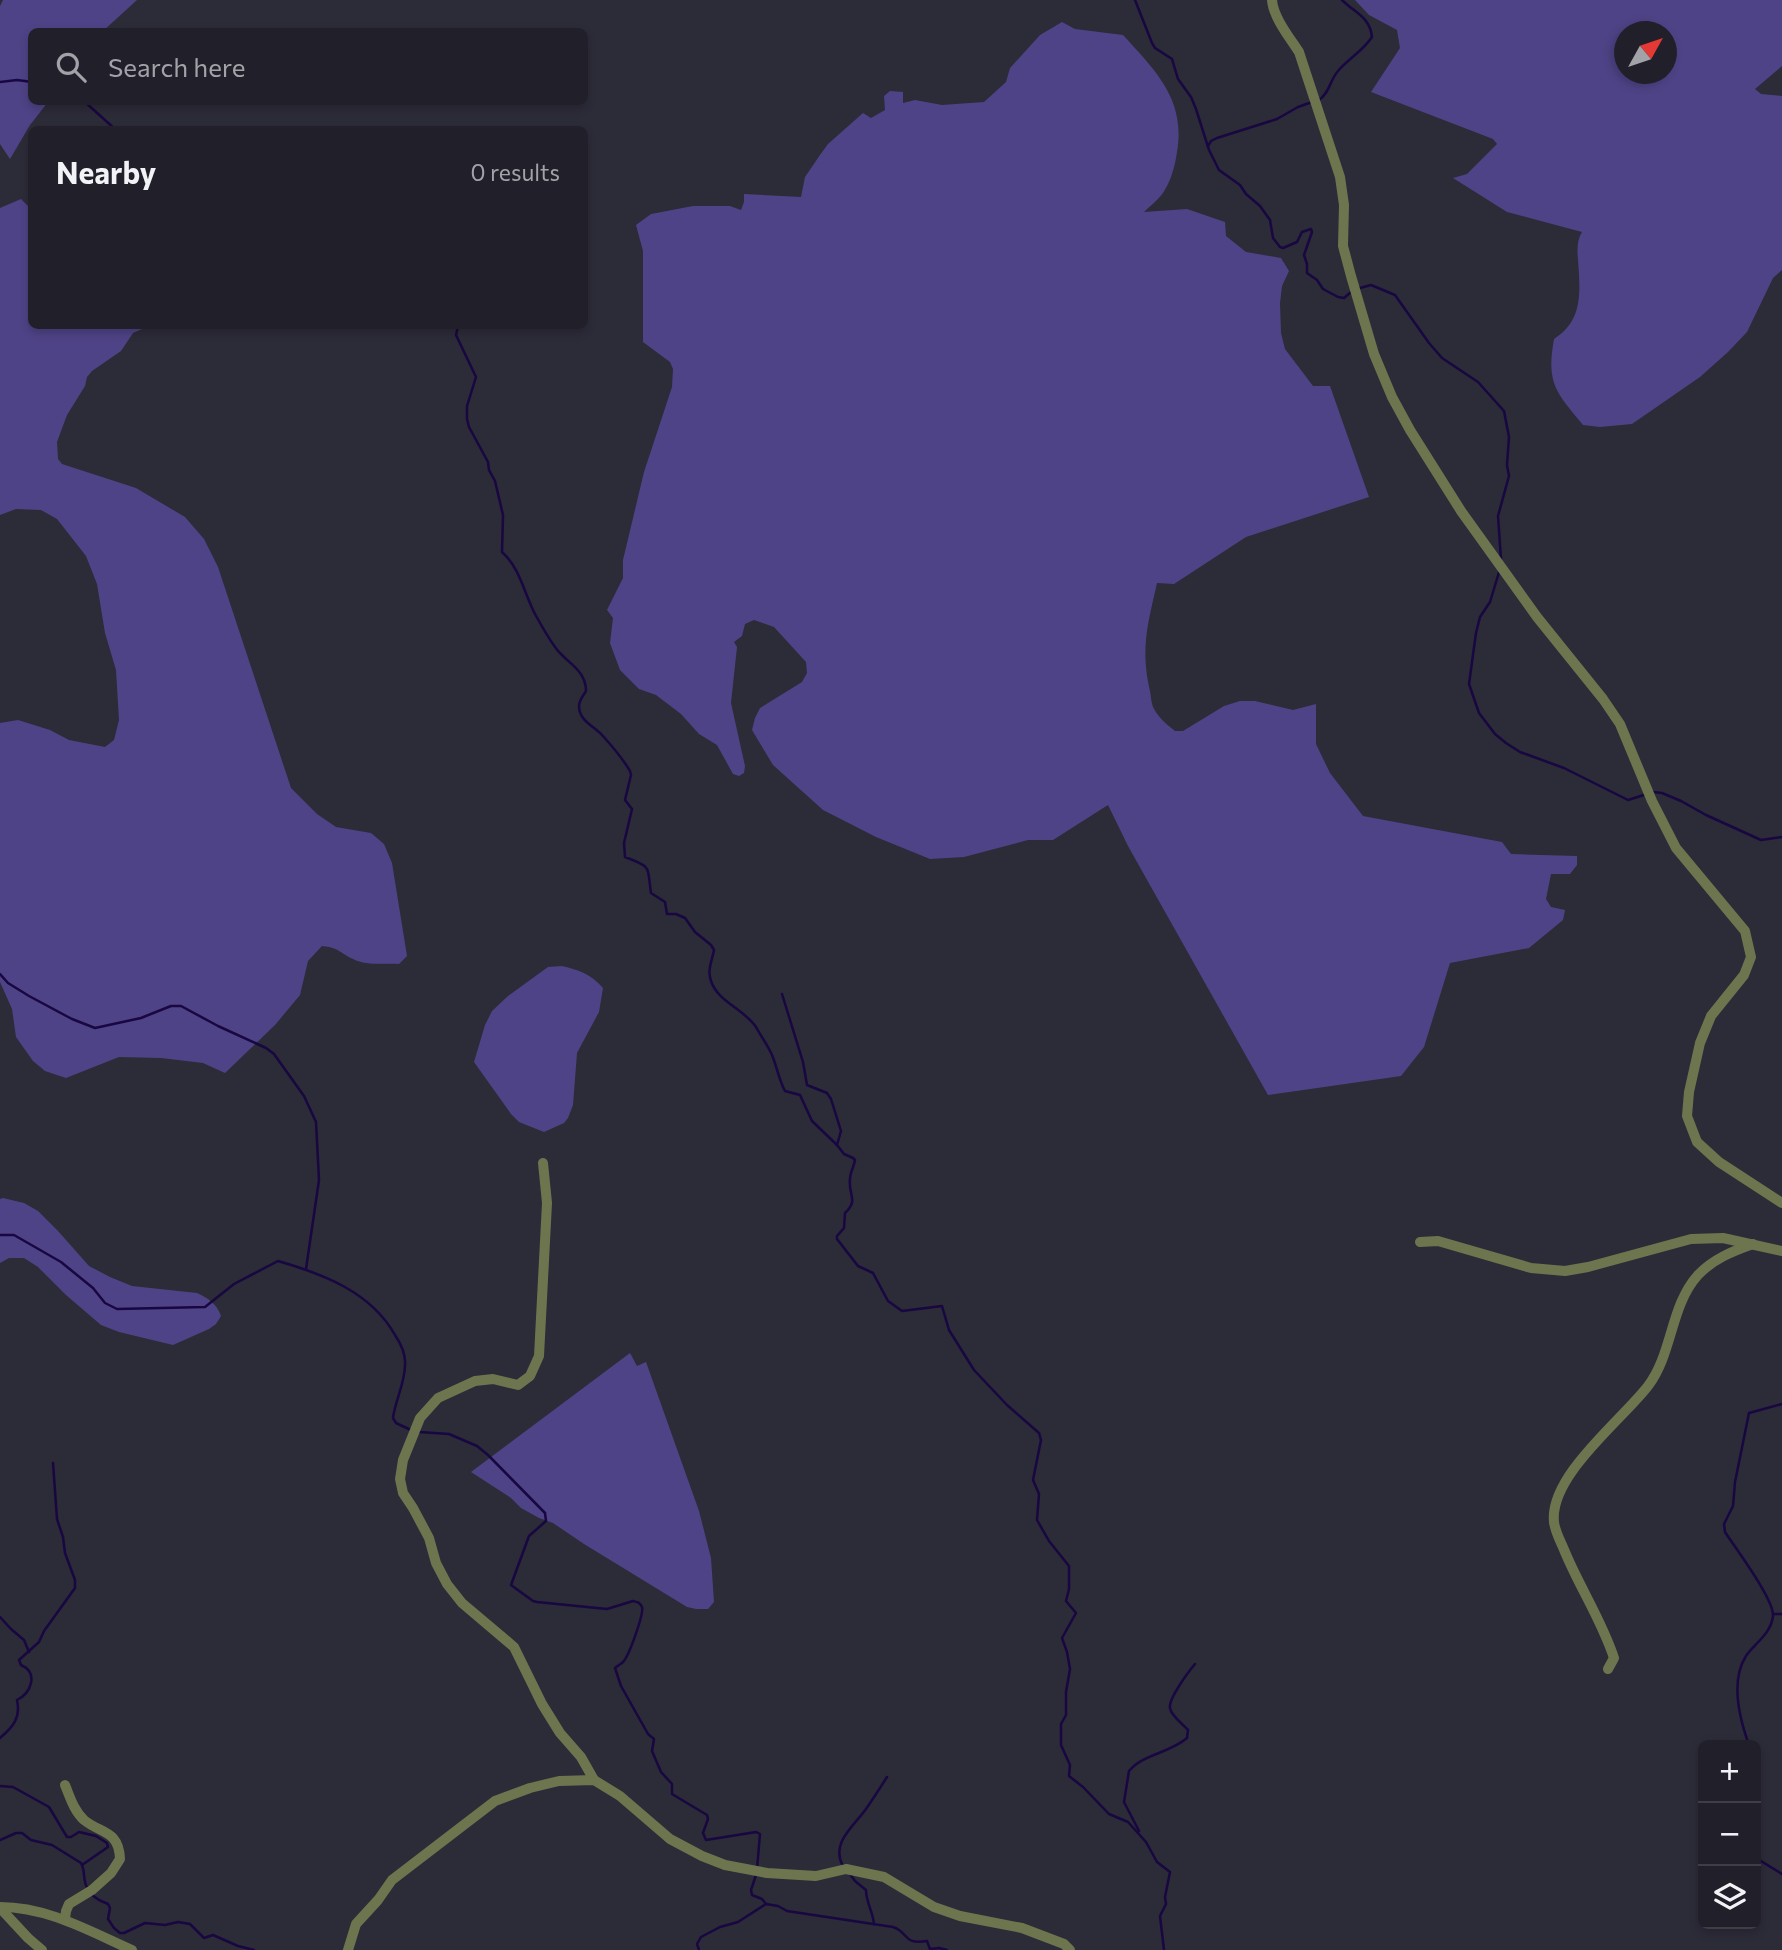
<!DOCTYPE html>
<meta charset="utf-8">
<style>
body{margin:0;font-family:Commissioner,sans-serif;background:#2d2d36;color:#f1f3f6}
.controls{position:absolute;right:21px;bottom:21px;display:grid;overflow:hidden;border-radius:10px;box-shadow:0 4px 10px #0003}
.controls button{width:63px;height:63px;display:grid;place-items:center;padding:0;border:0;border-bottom:2px solid #3e3e47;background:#21202a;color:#f1f3f6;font:35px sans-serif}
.compass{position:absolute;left:1614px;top:21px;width:63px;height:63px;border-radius:50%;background:#21202a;box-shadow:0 4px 10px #0003;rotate:50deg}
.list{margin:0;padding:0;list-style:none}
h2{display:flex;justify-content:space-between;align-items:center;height:91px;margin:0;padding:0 28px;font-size:30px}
h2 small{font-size:23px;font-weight:400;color:#a2a3a8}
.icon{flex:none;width:38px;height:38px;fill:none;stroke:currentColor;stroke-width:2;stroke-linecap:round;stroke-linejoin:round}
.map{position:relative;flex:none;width:1782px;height:1950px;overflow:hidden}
.search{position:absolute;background:#21202a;box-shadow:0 4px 10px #0003;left:28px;top:28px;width:560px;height:77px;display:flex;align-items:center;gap:18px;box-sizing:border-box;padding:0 24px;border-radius:10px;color:#a2a3a8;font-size:26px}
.panel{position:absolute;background:#21202a;box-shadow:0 4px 10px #0003;left:28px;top:126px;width:560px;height:203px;border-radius:10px}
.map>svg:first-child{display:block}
.green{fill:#4f4387;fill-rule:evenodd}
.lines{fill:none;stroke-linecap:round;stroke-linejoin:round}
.stream{stroke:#190741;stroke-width:2.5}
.minor{stroke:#6d754f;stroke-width:10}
</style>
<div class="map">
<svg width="1782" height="1950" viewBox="0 0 1782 1950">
<rect width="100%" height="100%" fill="#2c2b38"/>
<g class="green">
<polygon points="3,0 137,0 103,31 32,32 32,102 48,102 30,125 10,159 0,144 0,6"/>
<path d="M1355,0H1782V66L1755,89L1761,94L1782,96V270L1773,278L1747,332L1728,352L1700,377L1632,424L1600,427L1583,425C1556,392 1546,384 1554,339C1584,320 1580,291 1578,259C1577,250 1577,240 1582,232L1507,212L1453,178L1467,174L1497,144L1493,139L1371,92L1400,48L1397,30L1369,15ZM1624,32H1666V74H1624Z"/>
<path d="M1062,22L1075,29L1123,35C1156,71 1186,100 1177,152C1175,166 1171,181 1163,193C1158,200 1150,206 1144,212L1187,209L1225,222L1226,236L1246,252L1281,258L1289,271L1282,286L1280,303L1281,333L1285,349L1313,386H1330L1369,497L1246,537L1174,584L1157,583C1148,624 1140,648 1150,691C1151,696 1151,702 1153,707C1157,716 1167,725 1175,731H1183L1224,706L1240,701H1255L1293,710L1316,704V744L1330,773L1363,816L1502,842L1511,854L1577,856V865L1570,874H1551L1546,899L1551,907L1565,910L1563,920L1529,948L1450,963L1424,1047L1401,1076L1268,1095L1128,846L1108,805L1053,840H1028L964,857L930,859L876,837L823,810L773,765L752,730L755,718L760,708L802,682L807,673L806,662L774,627L754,620L745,624L742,636L734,642L737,647L731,703L745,766L744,773L739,776L733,774L717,745L699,734L681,714L656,695L639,689L620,670L610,643L613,618L607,610L623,578V560L644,472L672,387L673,369L670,362L643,342V251L636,225L651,214L693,206H730L741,210L744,202V194L801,197L805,177L820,155L828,144L863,113L871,118L885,110L884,96L890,91L903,92V103L915,100L942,105L984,102L1006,82L1010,68L1040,35Z"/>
<path d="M21,199L31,209L32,326H149L133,333L121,351L92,371L87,377L85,386L67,415L57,442L58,459L62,464L136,488L185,517L204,539L218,567L291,788L317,814L336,827L371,833L384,844L392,863L407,956L399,964C385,963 366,966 353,959C338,952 340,948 322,946L308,961L300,995L275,1025L225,1073L203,1063L161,1058L119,1057L66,1078L45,1071L33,1061L16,1037L12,1009L0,982V723L18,720L50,730L69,740L105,747L114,740L119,720L116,670L105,633L97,584L86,556L57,519L41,510L16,509L0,515V208Z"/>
<path d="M562,966C579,970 591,974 603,988L599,1012L577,1053L573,1105L568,1118L564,1123L544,1132L519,1122L511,1114L474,1062L485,1025L492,1011L508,996L548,967Z"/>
<path d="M3,1198L24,1203L38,1211L58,1231L89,1266L110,1277L132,1286L197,1293C208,1298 217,1304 221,1316L216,1324L209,1329L173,1345L119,1332L101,1325L66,1295L38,1267L24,1258H9L0,1263V1199Z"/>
<polygon points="630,1353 637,1366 646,1362 699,1511 711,1558 714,1602 708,1609 696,1609 687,1607 584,1544 553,1523 539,1518 521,1508 511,1498 471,1472"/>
</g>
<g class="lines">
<g class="stream">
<polyline points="1135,0 1152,43 1155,48 1172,59 1178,79 1191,97 1196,109 1209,150 1219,170 1240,185 1246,194 1260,206 1270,220 1273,238 1280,247 1283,248 1297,242 1302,232 1311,229 1312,232 1304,255 1307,264 1307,273 1317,280 1323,289 1338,297 1344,298 1351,292"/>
<polyline points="0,82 17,80 32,82"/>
<path d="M1319,100C1329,94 1330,80 1338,71C1348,59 1363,51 1372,37C1370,17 1355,13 1342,0"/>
<polyline points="85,102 116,130"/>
<polyline points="236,130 239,128 240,130"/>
<polyline points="1208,146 1211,141 1217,138 1277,119 1298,107 1312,102"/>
<polyline points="1360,288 1371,285 1395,295 1429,343 1442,358 1478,382 1504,411 1509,437 1507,465 1509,476 1498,516 1501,559"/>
<path d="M458,326L456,335L476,377L467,406V419L469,427L488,462L489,470L495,481L503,515L502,552C520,568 524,593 535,614C541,625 548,637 555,647C566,663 586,669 586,691C583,696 579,700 579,706C579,721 594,726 602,735C612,746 623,759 630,771L631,775L625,800L632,809L624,843L625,857C652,867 647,866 651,893L665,902L667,914H676L685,918L695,932L711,945L714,950C712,961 707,970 711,981C718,1002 744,1009 756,1027C761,1036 768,1046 772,1055C777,1067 779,1080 785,1091L800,1095L812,1121L837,1145L844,1154L853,1158L855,1160C854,1167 850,1172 850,1179C848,1195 859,1200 845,1213L844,1228L837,1236V1239L858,1266L873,1273L888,1301L902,1311L942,1306L949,1330L974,1370L1007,1405L1039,1433L1041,1440L1033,1480L1039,1494L1037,1520L1049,1541L1069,1566V1589L1066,1601L1076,1613L1062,1638L1067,1652L1070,1669L1066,1692V1715L1061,1724V1745L1070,1765L1069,1776L1083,1787L1109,1814L1128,1822L1146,1842L1157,1862L1170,1872L1165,1897L1166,1904L1160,1916L1164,1950"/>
<polyline points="1500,569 1490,602 1480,617 1476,633 1469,684 1479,713 1495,734 1506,743 1520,752 1564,768 1628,800 1647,794"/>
<polyline points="1653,792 1662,793 1681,801 1706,815 1761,840 1782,837"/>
<polyline points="0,974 8,983 29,996 72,1019 95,1028 141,1018 171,1006 181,1006 218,1026 266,1048 274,1054 304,1096 316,1122 319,1180 306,1269"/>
<polyline points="782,994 803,1062 807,1085 827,1093 831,1099 841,1131 837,1145"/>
<path d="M0,1235H14L61,1262L93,1288L105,1303L117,1309L205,1307L234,1284L278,1261C323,1274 371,1292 395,1335C401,1344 406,1354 405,1365C405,1383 395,1401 393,1418L396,1423L413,1431"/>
<path d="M419,1432L449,1434L477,1446L488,1455L545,1513L546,1521L529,1536L511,1585L533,1601L537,1602L607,1609L633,1601C637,1602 640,1602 642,1607C644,1614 629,1656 623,1662C621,1664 617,1666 615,1668L621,1686L648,1734L654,1739L652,1751L661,1772L672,1784V1794L707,1815L708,1819L703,1833L706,1840L756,1832L760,1834L757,1869"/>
<polyline points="1773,1614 1782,1614"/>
<polyline points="0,1617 11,1629 24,1640 29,1652"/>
<path d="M0,1738C13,1727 21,1718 17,1700C31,1693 39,1673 21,1665L19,1660L39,1642L44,1631L75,1588V1580L65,1553L63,1537L57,1519L53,1463"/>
<path d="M1749,1745C1740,1720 1730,1681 1746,1656C1755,1643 1771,1634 1773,1616C1774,1599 1736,1549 1725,1532L1724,1524L1733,1506L1735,1482L1749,1413L1782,1404"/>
<polyline points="0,1786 13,1787 49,1807 67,1837 71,1837 79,1832 96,1836 107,1843 108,1847 82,1865"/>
<path d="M1139,1831L1124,1802L1129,1771C1143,1754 1170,1753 1187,1738L1188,1730C1183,1724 1171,1716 1170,1708C1168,1699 1189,1671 1195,1664"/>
<path d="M0,1840L16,1833H22L31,1840L52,1845L81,1863C86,1871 82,1881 88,1889"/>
<polyline points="1756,1858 1782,1874"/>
<path d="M843,1866C830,1843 854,1826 866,1809C873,1799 880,1788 887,1777"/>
<path d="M850,1874L855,1881L866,1890C866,1902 873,1912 874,1924"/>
<polyline points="756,1875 751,1890 752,1895 762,1899 766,1904"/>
<polyline points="92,1895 99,1900 108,1904 110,1908 108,1919 114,1928 120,1933 124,1933 145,1923 165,1925 178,1922 190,1924 204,1938 213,1935 238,1946 254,1950"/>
<path d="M699,1950L697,1944L701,1937L720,1927L738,1922L766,1904L778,1906L787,1911L893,1927C909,1932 902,1945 927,1941L930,1949L939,1948L947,1950"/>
</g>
<g class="minor">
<path d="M1272,0C1273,17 1290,38 1299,52L1340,177L1344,205L1343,246L1351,276L1374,354L1392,397L1410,430L1461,511L1537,617L1603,699L1620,724L1652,801L1676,848L1745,931L1751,957L1744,975L1711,1016L1700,1043L1689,1092L1687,1116L1697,1142L1719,1162L1782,1203"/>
<polyline points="543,1163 547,1203 539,1356 530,1376 518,1385 493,1379 475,1381 438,1398 420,1418 403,1460 400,1479 403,1493 413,1508 429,1538 436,1563 447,1584 462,1603 514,1647 542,1704 560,1733 581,1757 594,1780"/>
<polyline points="1420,1242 1438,1241 1531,1268 1565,1271 1588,1267 1691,1239 1723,1238 1782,1251"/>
<path d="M1608,1669L1614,1658C1602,1621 1580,1588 1565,1552C1561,1542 1555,1532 1554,1522C1549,1476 1622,1420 1648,1386C1673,1353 1670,1306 1698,1275C1713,1259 1733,1251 1753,1244"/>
<path d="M65,1785C70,1797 74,1811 84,1820C101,1834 119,1830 120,1859L111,1873L92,1890L69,1904L66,1911L65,1919"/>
<path d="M0,1907C48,1907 89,1931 132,1950"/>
<polyline points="0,1908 28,1938 42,1950"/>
<polyline points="348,1950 356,1924 378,1900 392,1880 495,1801 530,1788 559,1781 594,1780 620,1796 670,1839 702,1856 725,1865 767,1873 816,1876 846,1869 884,1877 934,1907 960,1916 1022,1928 1064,1944 1070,1950"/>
</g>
</g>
</svg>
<div class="controls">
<button>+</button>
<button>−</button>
<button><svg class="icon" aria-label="layers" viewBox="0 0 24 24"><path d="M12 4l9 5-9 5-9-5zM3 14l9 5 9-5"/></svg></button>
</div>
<svg class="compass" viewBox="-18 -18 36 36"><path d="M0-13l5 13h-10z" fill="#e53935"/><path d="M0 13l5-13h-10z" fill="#a2a3a8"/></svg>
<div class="search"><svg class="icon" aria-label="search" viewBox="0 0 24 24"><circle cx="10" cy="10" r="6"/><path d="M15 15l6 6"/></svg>Search here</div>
<section class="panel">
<h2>Nearby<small>0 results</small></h2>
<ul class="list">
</ul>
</section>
</div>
